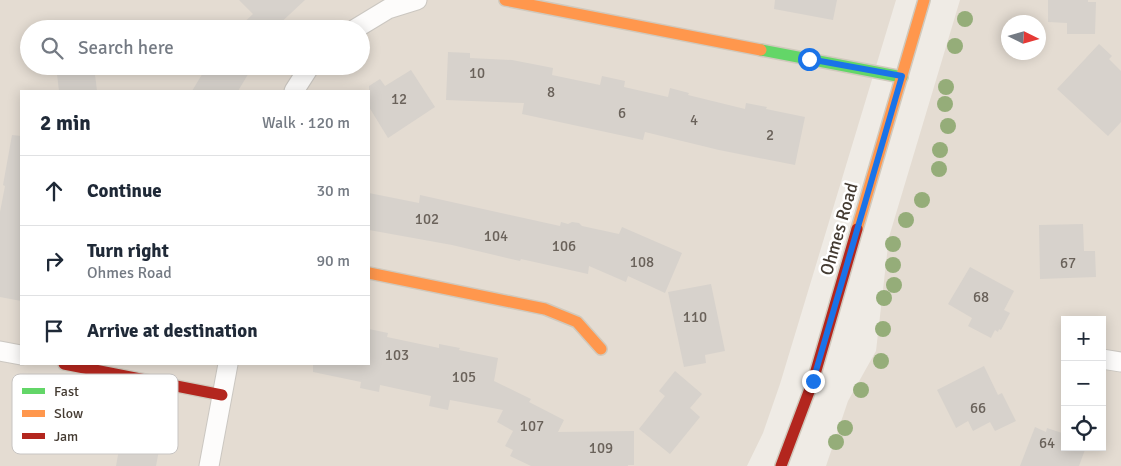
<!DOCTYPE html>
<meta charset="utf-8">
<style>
body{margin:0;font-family:Signika,sans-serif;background:#f2f2f3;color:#1f2937}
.controls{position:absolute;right:15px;bottom:15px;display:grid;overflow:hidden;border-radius:0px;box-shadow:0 2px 12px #0003}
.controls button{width:45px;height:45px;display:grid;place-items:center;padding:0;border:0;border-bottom:1px solid #e0e1e3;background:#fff;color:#1f2937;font:25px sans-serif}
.compass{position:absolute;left:1001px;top:15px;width:45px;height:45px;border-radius:50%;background:#fff;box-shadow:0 2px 12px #0003;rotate:95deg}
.stop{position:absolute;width:15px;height:15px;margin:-11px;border:4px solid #1a73e8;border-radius:50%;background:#fff}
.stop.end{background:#1a73e8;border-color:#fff;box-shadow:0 1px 5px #0008}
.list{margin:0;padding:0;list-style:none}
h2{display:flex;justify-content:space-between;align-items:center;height:65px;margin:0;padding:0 20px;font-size:21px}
h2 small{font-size:16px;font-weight:400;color:#747a83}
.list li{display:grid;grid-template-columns:32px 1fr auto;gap:15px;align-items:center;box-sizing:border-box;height:70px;padding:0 20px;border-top:1px solid #e0e1e3}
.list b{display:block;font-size:19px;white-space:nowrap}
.list p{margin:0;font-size:16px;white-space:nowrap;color:#747a83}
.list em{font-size:16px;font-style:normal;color:#747a83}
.icon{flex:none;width:28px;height:28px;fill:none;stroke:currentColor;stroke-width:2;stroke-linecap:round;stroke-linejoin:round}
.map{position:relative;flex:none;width:1121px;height:466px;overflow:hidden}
.search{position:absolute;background:#fff;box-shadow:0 2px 12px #0003;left:20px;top:20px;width:350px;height:55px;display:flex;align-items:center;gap:12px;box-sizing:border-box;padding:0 18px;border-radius:28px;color:#747a83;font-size:19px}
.panel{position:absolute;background:#fff;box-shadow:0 2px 12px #0003;left:20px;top:90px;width:350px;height:275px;border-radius:0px}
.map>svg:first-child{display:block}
.residential{fill:#e4dcd2;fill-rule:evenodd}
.building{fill:#d7d2cc}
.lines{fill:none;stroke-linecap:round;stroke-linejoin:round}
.street-casing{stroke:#cbc7c1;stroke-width:21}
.fast-casing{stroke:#d0c9bd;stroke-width:14}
.slow-casing{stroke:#d0c9bd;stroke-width:14}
.jam-casing{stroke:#d0c9bd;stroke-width:14}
.street{stroke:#fdfcfb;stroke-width:19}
.fast{stroke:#63d668;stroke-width:11}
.slow{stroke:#ff974d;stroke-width:11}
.jam{stroke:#b3261e;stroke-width:11}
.tree{fill:#95ad79}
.route{stroke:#1a73e8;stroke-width:6}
.labels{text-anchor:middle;stroke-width:5;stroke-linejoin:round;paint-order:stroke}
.number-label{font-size:15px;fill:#6a625a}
.street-label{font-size:18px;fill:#443b32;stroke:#fff}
.key{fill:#fff;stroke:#c7c4c2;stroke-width:1}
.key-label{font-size:14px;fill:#443b32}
</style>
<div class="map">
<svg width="1121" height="466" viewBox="0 0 1121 466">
<rect width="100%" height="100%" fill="#efebe5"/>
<g class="residential">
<path d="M0,0H896L780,384L763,433L747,466H0ZM29,29H361V66H29ZM21,91H369V364H21Z"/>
<path d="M960,0H1121V466H826L848,401L876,351L889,237ZM1008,22H1038V52H1008ZM1065,320H1102V447H1065Z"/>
</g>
<g class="building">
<polygon points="239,0 305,0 274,29 237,29 253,14"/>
<polygon points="775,0 837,0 833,20 774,9"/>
<polygon points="1048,0 1088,0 1088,2 1096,2 1095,34 1067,34 1067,23 1048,22"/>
<polygon points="1099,44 1112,56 1109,59 1121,71 1121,122 1108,136 1057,89"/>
<polygon points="448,52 470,53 470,58 512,60 553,68 552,75 600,85 602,76 625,81 624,87 668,97 670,88 689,93 688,95 745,109 746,103 767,107 766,109 805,117 795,165 719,150 645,132 643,140 522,114 524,103 446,100"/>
<polygon points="56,66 94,66 97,91 59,91"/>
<polygon points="207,66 253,66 238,91 192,91"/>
<polygon points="411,70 435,107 388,138 369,107 369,86 380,79 385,86"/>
<polygon points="12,135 21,136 21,301 0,297 0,212 5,186 3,185"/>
<polygon points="369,193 419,203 420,195 560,226 561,222 568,224 572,222 579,223 582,226 619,234 622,227 682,253 665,293 628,276 626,282 589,266 588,274 521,259 520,261 452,245 369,230"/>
<polygon points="1083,224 1084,251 1095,251 1096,277 1040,279 1039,225"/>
<polygon points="970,267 1014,291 1004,310 1010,313 1001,330 999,329 998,332 995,330 991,338 968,326 972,318 948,304"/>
<polygon points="711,284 725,351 705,355 706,363 684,367 668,292"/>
<polygon points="369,329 388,333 387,337 439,348 439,344 460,348 459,350 498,358 494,381 531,399 529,402 564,420 558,432 634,431 634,465 628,465 628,466 531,466 510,456 513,450 505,446 513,431 497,422 503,410 450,400 448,410 429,406 431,396 380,385 379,392 360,388 361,382 313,372 313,364 369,364"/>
<polygon points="984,366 998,395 1002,393 1016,421 995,431 990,422 973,431 968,421 956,428 937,390"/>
<polygon points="675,371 702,394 690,408 700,417 670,454 639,429 665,396 659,391"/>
<polygon points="1035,427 1046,432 1047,428 1065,434 1065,447 1086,447 1079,466 1020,466"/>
<polygon points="134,434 161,439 156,466 116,466 120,444 132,446"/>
</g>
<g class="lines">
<g class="street-casing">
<g id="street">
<polyline points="355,29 388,9 417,0"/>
<polyline points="294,91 310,66"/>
<polyline points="0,351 21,355"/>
<polyline points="1102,359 1121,362"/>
<polyline points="209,466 228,364"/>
</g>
</g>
<g class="fast-casing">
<polyline id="fast" points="761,50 902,77"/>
</g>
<g class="slow-casing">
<g id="slow">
<polyline points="505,0 761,50"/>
<polyline points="857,229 924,0"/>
<polyline points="369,273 545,309 577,322 601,349"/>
</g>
</g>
<g class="jam-casing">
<g id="jam">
<polyline points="64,364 222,395"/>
<polyline points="781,466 813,381 857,229"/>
</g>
</g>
<use href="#street" class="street"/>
<use href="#fast" class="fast"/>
<use href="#slow" class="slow"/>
<use href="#jam" class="jam"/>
</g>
<g class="tree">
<circle cx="965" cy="19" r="8"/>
<circle cx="955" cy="46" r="8"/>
<circle cx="946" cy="87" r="8"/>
<circle cx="945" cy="104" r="8"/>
<circle cx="948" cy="126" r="8"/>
<circle cx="940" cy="150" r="8"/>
<circle cx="939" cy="169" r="8"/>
<circle cx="922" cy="200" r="8"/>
<circle cx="906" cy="220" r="8"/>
<circle cx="893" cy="244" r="8"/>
<circle cx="893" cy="265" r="8"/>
<circle cx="894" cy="285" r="8"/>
<circle cx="884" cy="298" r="8"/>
<circle cx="883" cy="329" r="8"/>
<circle cx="881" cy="361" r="8"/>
<circle cx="861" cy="390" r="8"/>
<circle cx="845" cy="428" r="8"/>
<circle cx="836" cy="442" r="8"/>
</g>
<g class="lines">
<polyline class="route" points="809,59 902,76 813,381"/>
</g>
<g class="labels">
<g class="number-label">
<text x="477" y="78">10</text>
<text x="551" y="97">8</text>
<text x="399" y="104">12</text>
<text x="622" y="118">6</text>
<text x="694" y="125">4</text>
<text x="770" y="140">2</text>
<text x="427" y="224">102</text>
<text x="496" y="241">104</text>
<text x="564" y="251">106</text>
<text x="642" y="267">108</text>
<text x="1068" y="268">67</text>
<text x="981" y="302">68</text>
<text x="695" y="322">110</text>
<text x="397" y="360">103</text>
<text x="464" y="382">105</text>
<text x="978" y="413">66</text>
<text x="532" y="431">107</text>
<text x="1047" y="448">64</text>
<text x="601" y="453">109</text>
</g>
<g class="street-label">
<text transform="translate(839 229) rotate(-74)" y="6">Ohmes Road</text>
</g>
</g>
<rect x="12" y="374" width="166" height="80" rx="8" class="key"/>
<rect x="22" y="388" width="23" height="6" fill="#63d668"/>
<rect x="22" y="410" width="23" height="7" fill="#ff974d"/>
<rect x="22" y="433" width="23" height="6" fill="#b3261e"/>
<g class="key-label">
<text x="54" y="396">Fast</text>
<text x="54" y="418">Slow</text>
<text x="54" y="441">Jam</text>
</g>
</svg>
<div class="controls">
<button>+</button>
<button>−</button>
<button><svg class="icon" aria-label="locate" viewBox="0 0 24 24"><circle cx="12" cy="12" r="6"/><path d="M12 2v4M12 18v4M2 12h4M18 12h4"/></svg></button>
</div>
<svg class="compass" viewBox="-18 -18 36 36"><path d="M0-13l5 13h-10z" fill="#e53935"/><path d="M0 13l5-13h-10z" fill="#747a83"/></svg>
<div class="stop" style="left:809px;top:59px"></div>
<div class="stop end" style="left:813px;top:381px"></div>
<div class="search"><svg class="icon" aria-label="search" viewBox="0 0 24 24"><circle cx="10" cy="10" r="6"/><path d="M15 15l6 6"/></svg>Search here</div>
<section class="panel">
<h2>2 min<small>Walk · 120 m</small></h2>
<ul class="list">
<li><svg class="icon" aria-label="ahead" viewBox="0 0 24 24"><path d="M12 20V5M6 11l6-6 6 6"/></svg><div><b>Continue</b></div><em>30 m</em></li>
<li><svg class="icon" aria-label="right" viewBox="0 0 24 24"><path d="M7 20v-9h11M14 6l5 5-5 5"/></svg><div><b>Turn right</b><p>Ohmes Road</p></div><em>90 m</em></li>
<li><svg class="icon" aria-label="arrive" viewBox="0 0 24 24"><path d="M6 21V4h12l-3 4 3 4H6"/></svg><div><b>Arrive at destination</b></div></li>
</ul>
</section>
</div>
